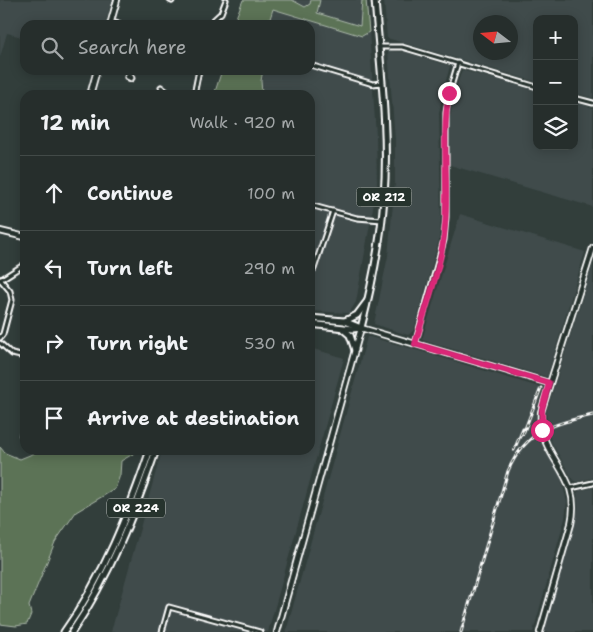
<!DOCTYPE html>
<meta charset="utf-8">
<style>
body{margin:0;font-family:"Shantell Sans",sans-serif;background:#323a38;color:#f1f3f6}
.controls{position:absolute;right:15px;top:15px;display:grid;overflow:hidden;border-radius:10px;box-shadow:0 2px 12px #0003}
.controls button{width:45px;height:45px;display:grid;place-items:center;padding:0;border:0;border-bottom:1px solid #424a48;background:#262e2c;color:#f1f3f6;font:25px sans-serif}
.compass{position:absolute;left:473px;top:15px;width:45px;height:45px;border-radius:50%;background:#262e2c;box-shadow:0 2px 12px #0003;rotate:286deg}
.stop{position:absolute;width:15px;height:15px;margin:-11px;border:4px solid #db2777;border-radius:50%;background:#fff}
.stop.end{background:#db2777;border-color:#fff;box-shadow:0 1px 5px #0008}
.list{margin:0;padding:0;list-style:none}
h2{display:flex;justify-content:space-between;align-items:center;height:65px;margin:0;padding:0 20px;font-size:21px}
h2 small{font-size:16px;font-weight:400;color:#a4a8a9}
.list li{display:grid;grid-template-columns:32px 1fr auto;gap:15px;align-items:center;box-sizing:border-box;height:75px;padding:0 20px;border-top:1px solid #424a48}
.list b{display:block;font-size:19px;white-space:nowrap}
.list em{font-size:16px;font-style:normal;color:#a4a8a9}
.icon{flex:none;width:28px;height:28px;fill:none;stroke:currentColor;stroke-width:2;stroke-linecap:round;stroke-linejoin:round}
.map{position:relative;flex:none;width:593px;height:632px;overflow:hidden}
.search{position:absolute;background:#262e2c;box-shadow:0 2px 12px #0003;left:20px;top:20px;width:295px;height:55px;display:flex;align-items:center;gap:12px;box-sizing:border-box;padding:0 18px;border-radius:15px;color:#a4a8a9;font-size:19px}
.panel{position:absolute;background:#262e2c;box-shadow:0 2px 12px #0003;left:20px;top:90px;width:295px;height:365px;border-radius:15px}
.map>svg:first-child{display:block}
.built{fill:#404c4c;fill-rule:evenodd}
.green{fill:#5b7357;stroke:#adb9ab}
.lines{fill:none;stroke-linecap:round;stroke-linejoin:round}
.minor-casing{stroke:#fff;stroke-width:7}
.major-casing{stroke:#fff;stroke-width:8}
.highway-casing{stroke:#fff;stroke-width:9}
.minor{stroke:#26332d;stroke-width:3}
.major{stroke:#26332d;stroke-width:4.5}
.highway{stroke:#26332d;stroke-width:5}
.rail-casing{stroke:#fff;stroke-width:3}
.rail{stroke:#26332d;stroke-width:1;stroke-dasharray:4;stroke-linecap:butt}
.route{stroke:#db2777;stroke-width:6}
.labels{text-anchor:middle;stroke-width:4;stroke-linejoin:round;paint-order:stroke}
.shield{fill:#26332d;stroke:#bec2c0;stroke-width:1}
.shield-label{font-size:12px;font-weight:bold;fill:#fff}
</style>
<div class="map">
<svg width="593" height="632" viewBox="0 0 593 632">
<rect width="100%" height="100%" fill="#323e3b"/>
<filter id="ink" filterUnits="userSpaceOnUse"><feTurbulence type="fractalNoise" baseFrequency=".02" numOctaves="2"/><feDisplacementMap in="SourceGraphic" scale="10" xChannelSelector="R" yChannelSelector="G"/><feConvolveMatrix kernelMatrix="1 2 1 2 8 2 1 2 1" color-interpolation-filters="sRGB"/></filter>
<g filter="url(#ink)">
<g class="built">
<polygon points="0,0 112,0 105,25 25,25 25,38 7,33 0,57"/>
<polygon points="287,0 367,0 376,136 377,185 356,302 349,313 310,311 310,95 258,95 265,70 310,70 310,25 269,25 273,9 284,12"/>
<path d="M384,0H593V98L574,93V19H537V82L387,38ZM480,22H510V52H480Z"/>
<polygon points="388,51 405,52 450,66 443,91 439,113 441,220 439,240 414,330 408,335 374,324 388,256 395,183 395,139"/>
<polygon points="462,70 537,91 537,146 574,146 574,102 593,108 593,207 450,165 449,123 455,91"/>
<polygon points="460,214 585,252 547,377 422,340"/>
<polygon points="593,264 593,478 576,482 573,480 552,443 548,433 546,413"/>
<polygon points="367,337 370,337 413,349 542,388 537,410 536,429 541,443 561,477 567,502 565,518 533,632 286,632"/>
<polygon points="310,348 344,358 268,632 111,632 162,450 310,450"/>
<polygon points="593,488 593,632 544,632 575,523 578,507 577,493 580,490"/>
</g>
<g class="green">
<polygon points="243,0 292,0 305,7 310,4 311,0 320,0 317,13 360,26 362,0 366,0 369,32 362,36 273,9 268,25 233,25"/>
<polygon points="222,70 263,70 261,81 262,93 259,95 214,95"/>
<polygon points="0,447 5,453 20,459 42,450 134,450 133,454 121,461 120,475 115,489 76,512 64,529 55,542 29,606 31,614 27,624 16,626 0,624"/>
</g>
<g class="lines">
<g class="minor-casing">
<g id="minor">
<polyline points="170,0 172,1"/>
<polyline points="111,22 122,25"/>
<polyline points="208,25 221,13 226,0"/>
<polyline points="379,47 402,47 537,87"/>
<polyline points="310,65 373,84 381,83"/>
<polyline points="130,74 132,78 131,79 127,77 131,70"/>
<polyline points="161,87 171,95"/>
<polyline points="194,95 199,70"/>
<polyline points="574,98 593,103"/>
<polyline points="310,205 357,218 382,220"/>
<polyline points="314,269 333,211"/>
<polyline points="0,279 10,291 12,300 3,334 0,338"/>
<polyline points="0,280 25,264"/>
<polyline points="0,343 12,354 25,357"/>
<polyline points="415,344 444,240 446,217 446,113 449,93 458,63"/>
<polyline points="22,435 25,428"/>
<polyline points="571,488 593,483"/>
<polyline points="162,632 169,607 260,632"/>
</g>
</g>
<g class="major-casing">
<g id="major">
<polyline points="110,25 117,0"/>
<polyline points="90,95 97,70"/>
<polyline points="0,231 25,237"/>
<polyline points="277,632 361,328 549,383"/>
<path d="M540,632L571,524C583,472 537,459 541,412L593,248"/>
</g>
</g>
<g class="highway-casing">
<g id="highway">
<polyline points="310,318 344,321 361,328"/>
<polyline points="345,321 357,315 366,303"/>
<polyline points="310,324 353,329 361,328"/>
<path d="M361,328C372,285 381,242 384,197C389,132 380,65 375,0"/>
<polyline points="343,329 350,335 355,350"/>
<path d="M64,632C104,576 128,514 150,450"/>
<path d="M72,632C110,576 134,514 156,450"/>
</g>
</g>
<use href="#minor" class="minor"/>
<use href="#major" class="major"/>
<use href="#highway" class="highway"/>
<g class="rail-casing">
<g id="rail">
<polyline points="523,434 541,388"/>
<polyline points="514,450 523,429"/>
<path d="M461,632L508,471C526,430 553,424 593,415"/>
</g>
</g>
<use href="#rail" class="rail"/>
</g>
</g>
<g class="lines" filter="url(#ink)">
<path class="route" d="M449,93C441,137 449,182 445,226C442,266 426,306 415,344L549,383L542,409V430"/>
</g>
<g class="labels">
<g class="shield">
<rect x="356.5" y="187.5" width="55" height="19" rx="4"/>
<rect x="107" y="498.5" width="58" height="19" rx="4"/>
</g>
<g class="shield-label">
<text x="384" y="201">OR 212</text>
<text x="136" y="512">OR 224</text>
</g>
</g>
</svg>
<div class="controls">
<button>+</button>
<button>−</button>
<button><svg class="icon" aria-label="layers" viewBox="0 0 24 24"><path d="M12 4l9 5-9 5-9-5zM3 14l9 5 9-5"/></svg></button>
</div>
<svg class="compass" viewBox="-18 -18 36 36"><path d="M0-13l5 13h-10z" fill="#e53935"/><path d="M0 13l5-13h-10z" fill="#a4a8a9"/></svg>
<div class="stop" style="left:542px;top:430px"></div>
<div class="stop end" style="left:449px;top:93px"></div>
<div class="search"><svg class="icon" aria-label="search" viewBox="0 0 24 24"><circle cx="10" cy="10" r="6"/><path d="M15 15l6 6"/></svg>Search here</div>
<section class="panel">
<h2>12 min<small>Walk · 920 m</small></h2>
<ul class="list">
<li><svg class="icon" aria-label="ahead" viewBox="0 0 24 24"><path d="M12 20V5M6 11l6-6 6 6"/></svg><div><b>Continue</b></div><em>100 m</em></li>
<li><svg class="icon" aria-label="left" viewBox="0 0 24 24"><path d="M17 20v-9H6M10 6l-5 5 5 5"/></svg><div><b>Turn left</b></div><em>290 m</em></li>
<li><svg class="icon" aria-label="right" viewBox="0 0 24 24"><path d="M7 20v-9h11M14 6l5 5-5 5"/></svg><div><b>Turn right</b></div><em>530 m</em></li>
<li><svg class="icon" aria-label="arrive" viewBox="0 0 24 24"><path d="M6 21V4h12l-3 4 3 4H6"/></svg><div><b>Arrive at destination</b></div></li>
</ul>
</section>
</div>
